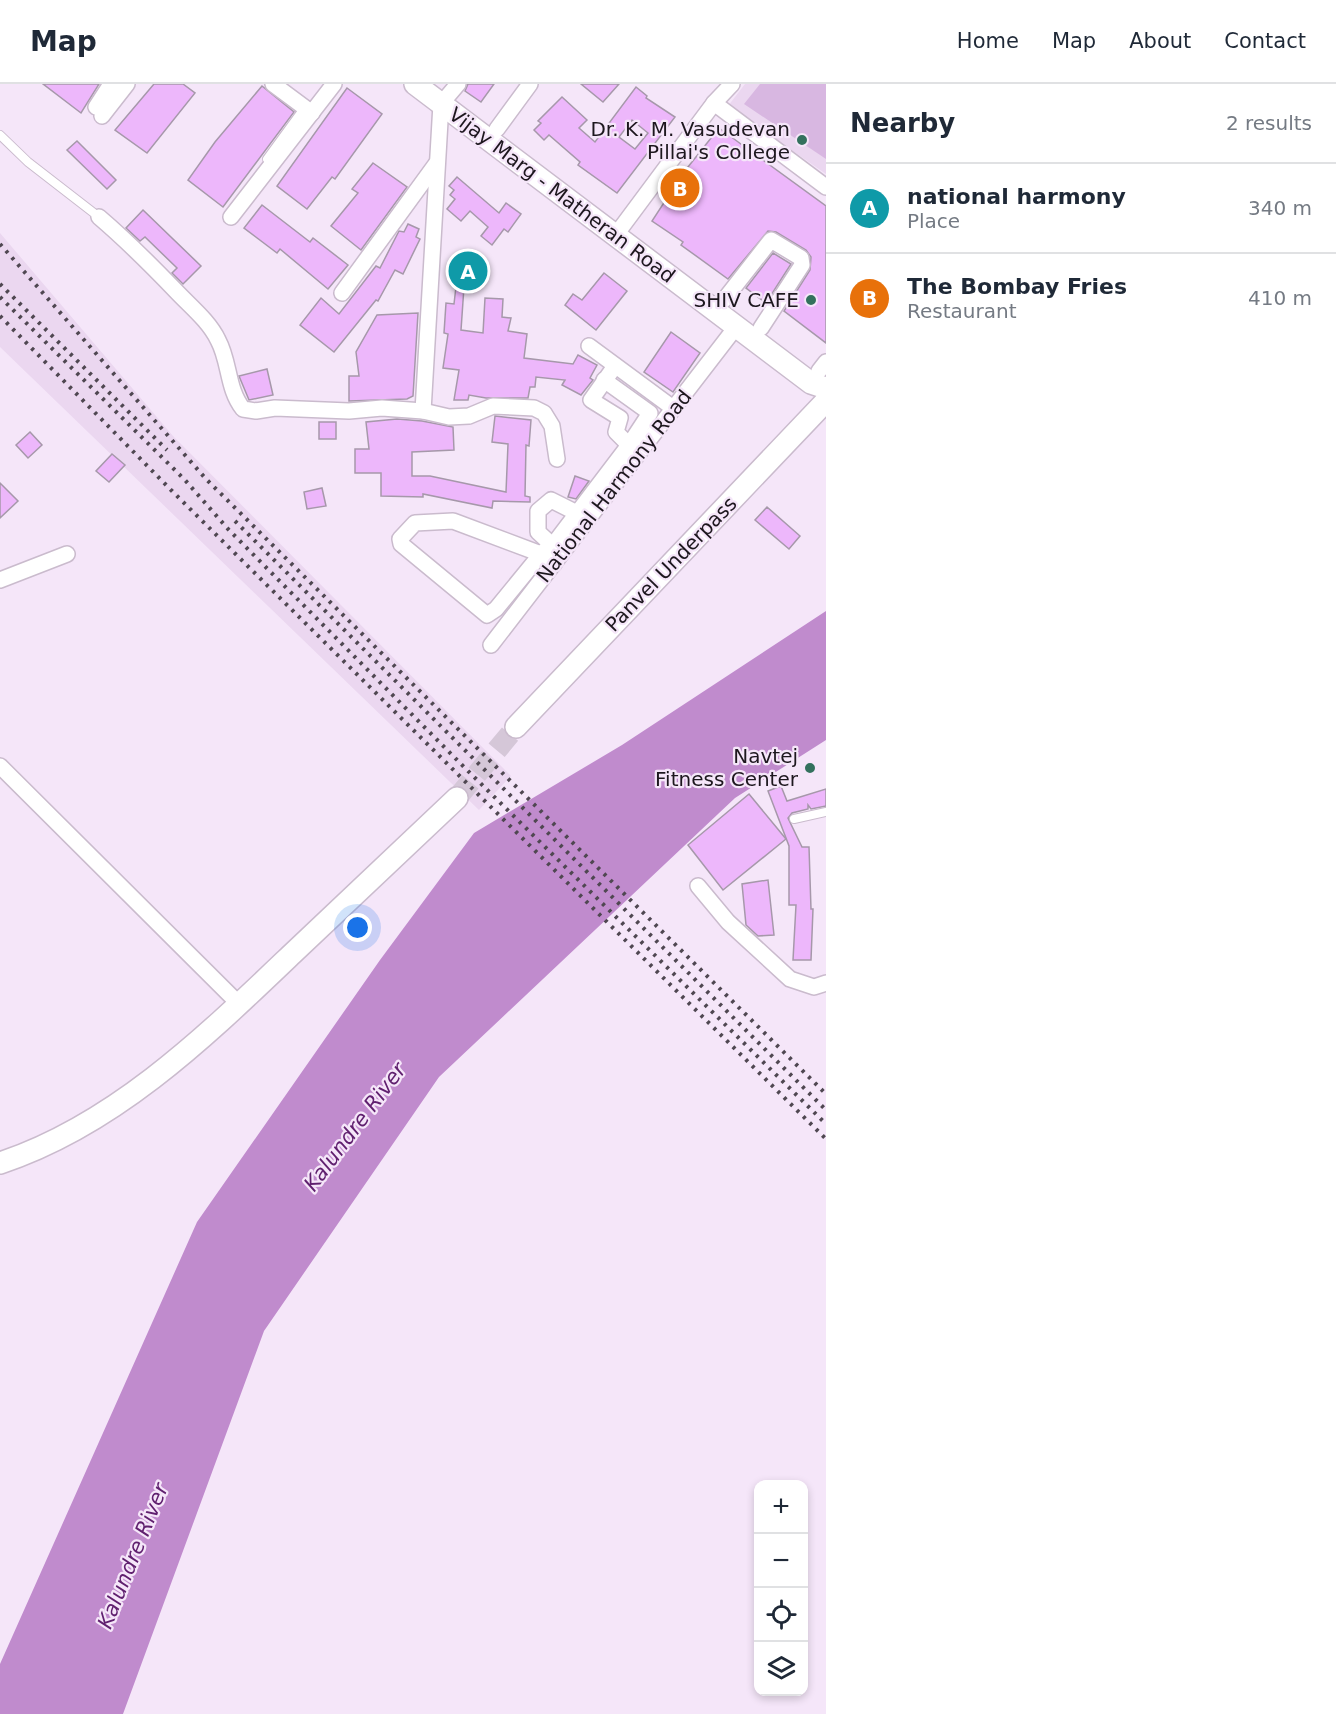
<!DOCTYPE html>
<meta charset="utf-8">
<style>
body{margin:0;font-family:"DejaVu Sans",sans-serif;background:#f2f2f3;color:#1f2937}
.controls{position:absolute;right:18px;bottom:18px;display:grid;overflow:hidden;border-radius:12px;box-shadow:0 3px 9px #0003}
.controls button{width:54px;height:54px;display:grid;place-items:center;padding:0;border:0;border-bottom:2px solid #e0e1e3;background:#fff;color:#1f2937;font:30px sans-serif}
.you{position:absolute;left:358px;top:844px;width:21px;height:21px;margin:-15px;border:4px solid #fff;border-radius:50%;background:#1a73e8;box-shadow:0 0 0 9px #1a73e833}
.badge{display:grid;place-items:center;width:39px;height:39px;border-radius:50%;background:#33715d;color:#fff;font-size:20px;font-weight:700}
.pin{position:absolute;translate:-50% -50%;border:3px solid #fff;box-shadow:0 2px 6px #0006}
.list{margin:0;padding:0;list-style:none}
h2{display:flex;justify-content:space-between;align-items:center;height:78px;margin:0;padding:0 24px;font-size:26px}
h2 small{font-size:20px;font-weight:400;color:#747a83}
.list li{display:grid;grid-template-columns:39px 1fr auto;gap:18px;align-items:center;box-sizing:border-box;height:90px;padding:0 24px;border-top:2px solid #e0e1e3}
.list b{display:block;font-size:22px;white-space:nowrap}
.list p{margin:0;font-size:20px;white-space:nowrap;color:#747a83}
.list em{font-size:20px;font-style:normal;color:#747a83}
.icon{flex:none;width:33px;height:33px;fill:none;stroke:currentColor;stroke-width:2;stroke-linecap:round;stroke-linejoin:round}
.map{position:relative;flex:none;width:826px;height:1630px;overflow:hidden}
header{display:flex;align-items:center;gap:36px;box-sizing:border-box;height:84px;padding:0 30px;background:#fff;border-bottom:2px solid #e0e1e3}
header strong{font-size:28px}
nav{display:flex;gap:33px;margin-inline-start:auto;font-size:21px}
main{display:flex}
aside{flex:1;background:#fff}
.map>svg:first-child{display:block}
.built{fill:#ebd7f0}
.green{fill:#d8b7e1}
.water{fill:#c08bcd}
.building{fill:#edb7fb;stroke:#a698aa;stroke-width:1.5;fill-rule:evenodd}
.lines{fill:none;stroke-linecap:round;stroke-linejoin:round}
.secondary-tunnel{stroke:#d5c7d8;stroke-width:21;stroke-dasharray:21 10;stroke-linecap:butt}
.service-casing{stroke:#cabbcd;stroke-width:10}
.minor-casing{stroke:#cabbcd;stroke-width:18}
.secondary-casing{stroke:#cabbcd;stroke-width:24}
.service{stroke:#fff;stroke-width:8}
.minor{stroke:#fff;stroke-width:15}
.secondary{stroke:#fff;stroke-width:21}
.rail{stroke:#4f4751;stroke-width:4;stroke-dasharray:3 6;stroke-linecap:butt}
.poi-dot{fill:#33715d;stroke:#f5e6f9;stroke-width:2}
.labels{text-anchor:middle;stroke-width:4.5;stroke-linejoin:round;paint-order:stroke}
.poi-label{font-size:20px;fill:#1d171e;stroke:#f5e6f9;text-anchor:end}
.street-label{font-size:20px;fill:#1d171e;stroke:#f5e6f9}
.water-label{font-size:21px;font-style:italic;fill:#60206f;stroke:#f5e6f9}
</style>
<header>
<strong>Map</strong>
<nav><a>Home</a><a>Map</a><a>About</a><a>Contact</a></nav>
</header>
<main>
<div class="map">
<svg width="826" height="1630" viewBox="0 0 826 1630">
<rect width="100%" height="100%" fill="#f5e6f9"/>
<g class="built">
<polygon points="745,0 826,0 826,90 728,22"/>
<polygon points="0,149 173,352 511,692 479,726 0,263"/>
</g>
<polygon class="green" points="760,0 826,0 826,75 744,20"/>
<polygon class="water" points="826,527 826,656 735,714 439,993 264,1247 123,1630 0,1630 0,1580 197,1138 380,876 474,749 622,661"/>
<g class="building">
<polygon points="43,0 99,0 81,29"/>
<polygon points="154,0 183,0 195,9 147,69 115,46"/>
<polygon points="468,0 494,0 481,18 465,7"/>
<polygon points="581,0 619,0 603,18"/>
<polygon points="262,2 294,28 223,123 188,96 215,58"/>
<path d="M636,3L647,12L646,14L675,33L617,109L578,81L580,78L549,51L544,56L534,46L541,39L538,37L562,13L587,36L579,44L595,58ZM632,36L648,49L635,65L619,53Z"/>
<polygon points="347,4 382,30 335,95 332,93 307,125 277,102"/>
<polygon points="719,44 826,122 826,259 784,227 810,186 811,173 806,166 776,148 768,147 728,195 681,161 683,158 652,137 684,88"/>
<polygon points="77,57 116,96 107,105 67,66"/>
<polygon points="373,79 407,103 361,166 331,142 358,109 352,105"/>
<polygon points="457,93 499,129 506,119 521,130 508,148 504,145 492,161 481,152 488,143 470,127 461,137 447,125 455,115 450,111 454,106 449,102"/>
<polygon points="262,121 310,158 313,154 348,181 328,205 280,165 277,169 244,144"/>
<polygon points="143,126 201,182 183,200 172,189 177,184 145,153 140,157 126,144"/>
<polygon points="408,140 419,145 416,153 420,155 403,190 395,186 378,217 376,216 334,268 300,241 321,214 339,230 376,182 380,184 399,147 404,148"/>
<polygon points="460,168 479,170 476,205 464,203 461,246 483,249 485,214 503,215 502,233 511,234 508,247 527,250 524,274 573,280 578,271 597,281 590,294 593,296 581,311 562,301 565,296 536,293 535,303 530,303 528,314 486,314 469,311 468,316 454,316 459,286 443,284 448,250 444,249 446,219 454,220"/>
<polygon points="773,169 791,180 766,219 746,204"/>
<polygon points="604,189 627,207 596,246 565,221 573,210 582,216"/>
<polygon points="418,229 413,312 407,315 349,317 349,292 359,292 356,268 377,231"/>
<polygon points="671,248 700,269 673,308 644,288"/>
<polygon points="267,285 273,311 249,316 239,292"/>
<polygon points="495,332 531,336 529,362 526,361 525,412 530,413 530,418 493,417 492,424 423,410 423,413 381,412 381,389 355,389 355,365 369,365 366,338 397,335 422,337 453,343 454,366 412,368 412,392 430,392 506,408 508,360 492,358"/>
<rect x="319" y="338" width="17" height="17"/>
<polygon points="30,348 42,361 28,374 16,361"/>
<polygon points="112,370 125,381 109,398 96,387"/>
<polygon points="575,392 589,397 576,415 568,413"/>
<polygon points="0,399 18,417 0,434"/>
<polygon points="322,404 326,422 307,425 304,408"/>
<polygon points="767,423 800,452 789,465 755,436"/>
<polygon points="781,702 787,717 826,705 826,722 811,725 808,721 808,725 792,729 788,734 802,763 809,763 811,825 813,825 811,876 793,876 796,821 789,821 789,762 768,707"/>
<polygon points="749,710 786,755 723,806 688,761"/>
<polygon points="768,796 774,851 758,852 746,841 742,800"/>
</g>
<g class="lines">
<polyline class="secondary-tunnel" points="457,714 516,643"/>
<g class="service-casing">
<g id="service">
<polyline points="0,51 28,78 99,133"/>
<polyline points="267,75 305,23"/>
<polyline points="794,735 826,728"/>
</g>
</g>
<g class="minor-casing">
<g id="minor">
<polyline points="273,0 312,29"/>
<polyline points="714,19 826,103"/>
<polyline points="96,23 111,0"/>
<polyline points="102,32 127,0"/>
<polyline points="497,45 530,0"/>
<path d="M99,133C126,156 151,181 176,207C190,222 209,237 218,256C230,278 227,305 243,325L256,327L275,324L349,327L382,324L423,327L449,333L469,332L493,322L534,324L544,329L552,342L557,375"/>
<polyline points="231,133 334,0"/>
<polyline points="615,152 714,19 732,0"/>
<polyline points="342,209 436,80"/>
<polyline points="724,216 771,156 801,174 802,181 761,244"/>
<polyline points="589,262 673,324"/>
<polyline points="819,287 826,278"/>
<polyline points="604,296 650,329 629,361 637,367"/>
<polyline points="423,327 441,20 458,0"/>
<polyline points="552,461 538,448 538,427 551,416 577,429"/>
<polyline points="554,480 541,470 453,437 415,439 400,455 401,460 487,531 496,525 541,470 556,457 629,361 616,348 620,334 591,316 615,282"/>
<polyline points="0,496 67,470"/>
<polyline points="491,561 736,243"/>
<polyline points="0,682 239,920"/>
<polyline points="698,802 728,838 790,895 814,903 826,899"/>
</g>
</g>
<g class="secondary-casing">
<g id="secondary">
<polyline points="415,0 811,299 826,304"/>
<polyline points="516,643 826,317"/>
<path d="M0,1079C115,1041 206,952 292,870C347,818 402,766 457,714"/>
</g>
</g>
<use href="#service" class="service"/>
<use href="#minor" class="minor"/>
<use href="#secondary" class="secondary"/>
<g class="rail">
<polyline points="0,160 206,395 826,1010"/>
<polyline points="0,200 167,366"/>
<polyline points="0,213 185,396 228,445 465,684 826,1040"/>
<polyline points="0,232 172,407 826,1055"/>
<polyline points="235,437 826,1026"/>
</g>
</g>
<g class="poi-dot">
<circle cx="802" cy="56" r="6"/>
<circle cx="811" cy="216" r="6"/>
<circle cx="810" cy="684" r="6"/>
</g>
<g class="labels">
<g class="poi-label">
<text x="790" y="52">Dr. K. M. Vasudevan<tspan x="790" dy="23">Pillai's College</tspan></text>
<text x="799" y="223">SHIV CAFE</text>
<text x="798" y="679">Navtej<tspan x="798" dy="23">Fitness Center</tspan></text>
</g>
<g class="street-label">
<text transform="translate(562 111) rotate(37)" y="7">Vijay Marg - Matheran Road</text>
<text transform="translate(614 402) rotate(-52)" y="7">National Harmony Road</text>
<text transform="translate(671 480) rotate(-46)" y="7">Panvel Underpass</text>
</g>
<g class="water-label">
<text transform="translate(355 1043) rotate(-53)" y="7">Kalundre River</text>
<text transform="translate(133 1472) rotate(-68)" y="7">Kalundre River</text>
</g>
</g>
</svg>
<div class="controls">
<button>+</button>
<button>−</button>
<button><svg class="icon" aria-label="locate" viewBox="0 0 24 24"><circle cx="12" cy="12" r="6"/><path d="M12 2v4M12 18v4M2 12h4M18 12h4"/></svg></button>
<button><svg class="icon" aria-label="layers" viewBox="0 0 24 24"><path d="M12 4l9 5-9 5-9-5zM3 14l9 5 9-5"/></svg></button>
</div>
<div class="you"></div>
<div class="pin badge" style="left:468px;top:187px;background:#0f9aa8">A</div>
<div class="pin badge" style="left:680px;top:104px;background:#e8710a">B</div>
</div>
<aside>
<h2>Nearby<small>2 results</small></h2>
<ul class="list">
<li><span class="badge" style="background:#0f9aa8">A</span><div><b>national harmony</b><p>Place</p></div><em>340 m</em></li>
<li><span class="badge" style="background:#e8710a">B</span><div><b>The Bombay Fries</b><p>Restaurant</p></div><em>410 m</em></li>
</ul>
</aside>
</main>
